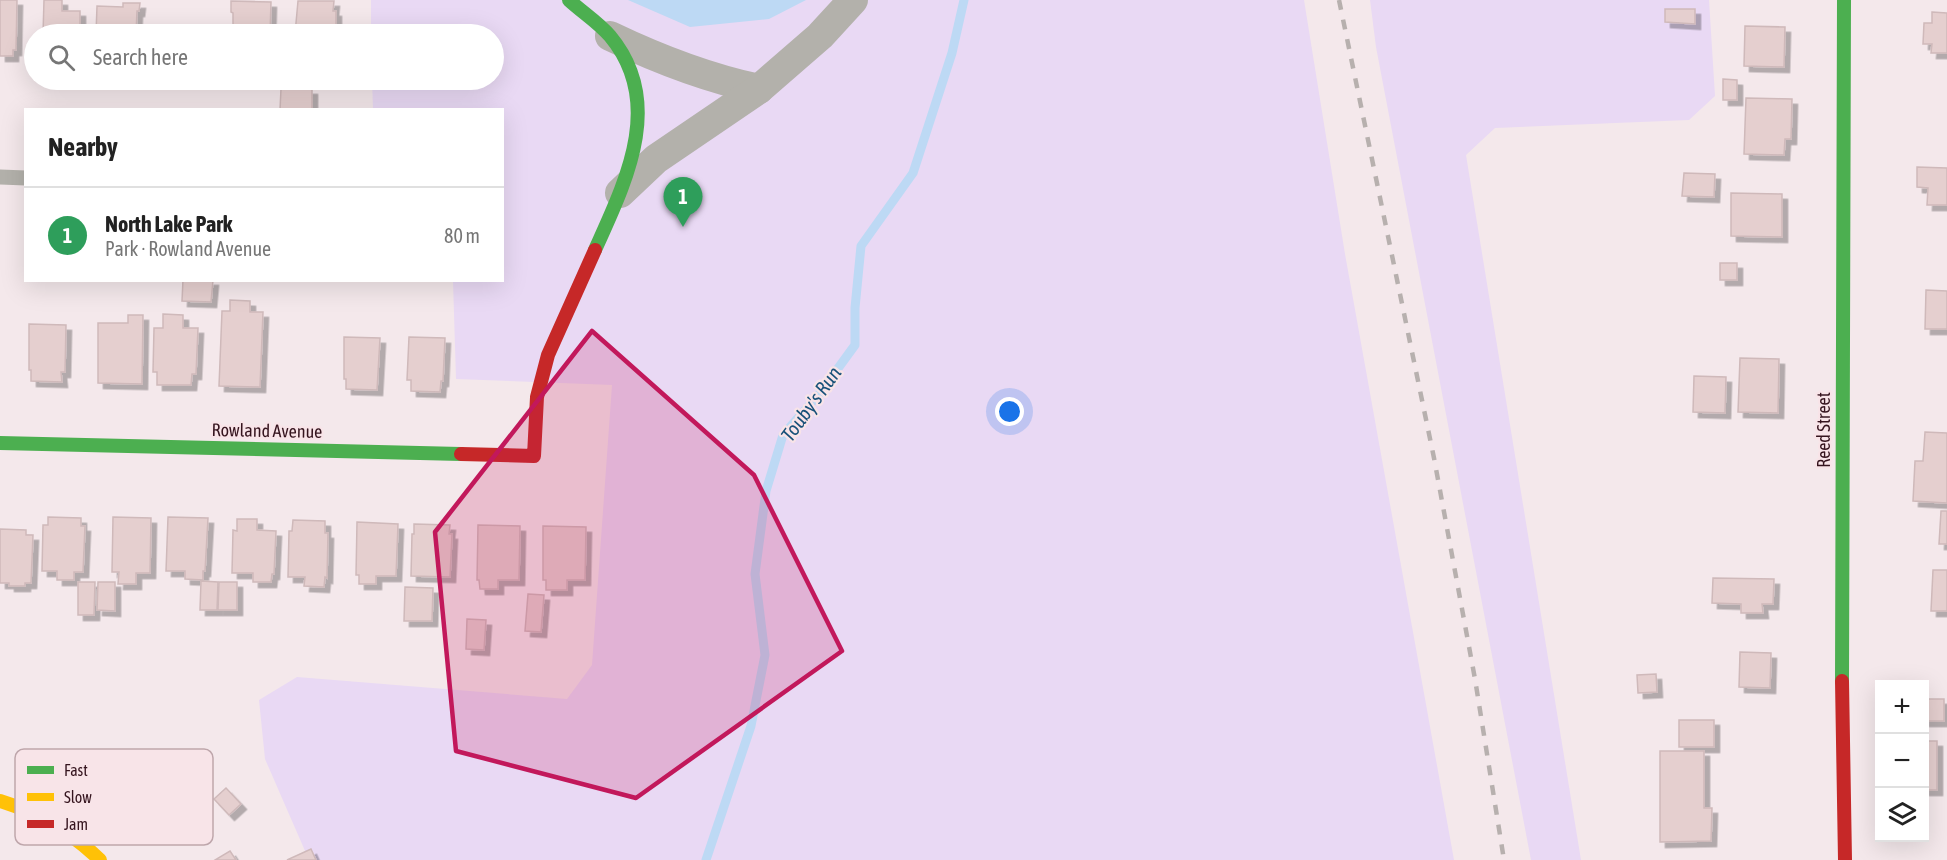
<!DOCTYPE html>
<meta charset="utf-8">
<style>
body{margin:0;font-family:"Asap Condensed",sans-serif;background:#f6f6f6;color:#222}
.controls{position:absolute;right:18px;bottom:18px;display:grid;overflow:hidden;border-radius:0px;box-shadow:0 6px 24px #0002}
.controls button{width:54px;height:54px;display:grid;place-items:center;padding:0;border:0;border-bottom:2px solid #e0e0e0;background:#fff;color:#222;font:30px sans-serif}
.you{position:absolute;left:1010px;top:412px;width:21px;height:21px;margin:-15px;border:4px solid #fff;border-radius:50%;background:#1a73e8;box-shadow:0 0 0 9px #1a73e833}
.badge{display:grid;place-items:center;width:39px;height:39px;border-radius:50%;background:#785e66;color:#fff;font-size:20px;font-weight:700}
.pin{position:absolute;translate:-50% -50px;filter:drop-shadow(0 2px 3px #0008)}
.pin::after{content:'';position:absolute;top:32px;width:21px;height:18px;background:inherit;clip-path:polygon(0 0,100% 0,50% 100%)}
.list{margin:0;padding:0;list-style:none}
h2{display:flex;justify-content:space-between;align-items:center;height:78px;margin:0;padding:0 24px;font-size:26px}
h2 small{font-size:20px;font-weight:400;color:#767676}
.list li{display:grid;grid-template-columns:39px 1fr auto;gap:18px;align-items:center;box-sizing:border-box;height:96px;padding:0 24px;border-top:2px solid #e0e0e0}
.list b{display:block;font-size:22px;white-space:nowrap}
.list p{margin:0;font-size:20px;white-space:nowrap;color:#767676}
.list em{font-size:20px;font-style:normal;color:#767676}
.icon{flex:none;width:33px;height:33px;fill:none;stroke:currentColor;stroke-width:2;stroke-linecap:round;stroke-linejoin:round}
.map{position:relative;flex:none;width:1947px;height:860px;overflow:hidden}
.search{position:absolute;background:#fff;box-shadow:0 6px 24px #0002;left:24px;top:24px;width:480px;height:66px;display:flex;align-items:center;gap:15px;box-sizing:border-box;padding:0 21px;border-radius:33px;color:#767676;font-size:22px}
.panel{position:absolute;background:#fff;box-shadow:0 6px 24px #0002;left:24px;top:108px;width:480px;height:174px;border-radius:0px}
.map>svg:first-child{display:block}
.green{fill:#e9d9f4}
.water{fill:#bdd9f4}
.lines{fill:none;stroke-linecap:round;stroke-linejoin:round}
.stream{stroke:#bdd9f4;stroke-width:9}
.building{fill:#e5cfcf;stroke:#cfb9ba;stroke-width:1.5;filter:url(#shadow)}
.lane{stroke:#b3b1ab;stroke-width:15}
.street{stroke:#b3b1ab;stroke-width:30}
.fast{stroke:#4caf50;stroke-width:14}
.slow{stroke:#ffc107;stroke-width:14}
.jam{stroke:#c62828;stroke-width:14}
.rail{stroke:#b7b0ae;stroke-width:4.5;stroke-dasharray:10 10;stroke-linecap:butt}
.marked{fill:#c2185b;fill-opacity:0.2;stroke:#c2185b;stroke-width:4.5;stroke-linejoin:round}
.labels{text-anchor:middle;stroke-width:4.5;stroke-linejoin:round;paint-order:stroke}
.street-label{font-size:18px;fill:#35141e;stroke:#f8e4e8}
.water-label{font-size:20px;font-style:italic;fill:#185179;stroke:#f8e4e8}
.key{fill:#f8e4e8;stroke:#bea6ab;stroke-width:1.5}
.key-label{font-size:16px;fill:#35141e}
</style>
<div class="map">
<svg width="1947" height="860" viewBox="0 0 1947 860">
<defs>
<filter id="shadow"><feDropShadow dx="5.5" dy="5.5" stdDeviation="0" flood-color="#0004"/></filter>
</defs>
<rect width="100%" height="100%" fill="#f4e8eb"/>
<g class="green">
<polygon points="371,0 1304,0 1345,254 1454,860 309,860 265,759 259,700 297,677 567,699 592,665 612,385 456,379 453,281 502,280 502,110 373,109 372,80 494,80 494,34 371,34"/>
<polygon points="1370,0 1709,0 1715,96 1689,120 1495,128 1466,155 1581,860 1531,860 1376,47"/>
</g>
<polygon class="water" points="628,0 806,0 769,19 690,27"/>
<g class="lines">
<polyline class="stream" points="706,860 751,726 765,655 755,574 766,491 783,435 820,393 855,345 855,308 861,246 913,173 952,53 964,0"/>
</g>
<g class="building">
<polygon points="0,0 17,0 16,50 13,50 13,56 0,56"/>
<polygon points="44,0 62,0 62,11 80,11 80,34 43,34"/>
<polygon points="231,1 271,2 270,34 233,34 233,13 231,12"/>
<polygon points="298,1 334,1 333,11 336,11 336,34 295,34"/>
<polygon points="123,3 140,3 139,11 137,11 136,34 96,34 97,6 123,7"/>
<polygon points="1665,9 1695,9 1695,24 1665,22"/>
<polygon points="1932,12 1947,13 1947,53 1931,53 1932,44 1923,44 1924,23 1932,23"/>
<polygon points="1745,26 1785,27 1784,67 1744,66"/>
<polygon points="1723,79 1737,80 1737,100 1723,100"/>
<polygon points="281,89 312,89 312,110 280,110"/>
<polygon points="1746,98 1792,99 1791,139 1785,139 1784,155 1744,154"/>
<polygon points="1917,167 1947,168 1947,205 1927,205 1928,188 1917,187"/>
<polygon points="1684,173 1715,174 1714,197 1682,196"/>
<polygon points="1731,193 1782,194 1782,237 1731,236"/>
<rect x="1720" y="263" width="17" height="17"/>
<polygon points="183,280 213,280 211,302 182,301"/>
<polygon points="1926,290 1947,291 1947,329 1925,329"/>
<polygon points="230,300 250,301 250,312 263,312 260,387 219,386 222,311 230,311"/>
<polygon points="163,314 183,315 183,328 198,328 196,374 192,374 191,385 157,385 157,372 153,372 154,328 163,328"/>
<polygon points="128,315 143,315 142,384 98,383 98,323 128,323"/>
<polygon points="29,324 66,325 65,372 61,372 62,382 31,381 31,370 29,370"/>
<polygon points="344,337 380,338 377,390 346,389 346,379 344,379"/>
<polygon points="409,337 445,338 443,381 441,381 440,392 411,391 411,380 407,380"/>
<polygon points="1740,358 1779,359 1778,413 1738,412"/>
<polygon points="1694,376 1726,377 1725,413 1693,412"/>
<polygon points="1925,432 1947,433 1947,503 1913,501 1915,461 1923,461"/>
<polygon points="1941,511 1947,511 1947,544 1939,544"/>
<polygon points="48,517 81,518 81,526 85,526 83,572 74,572 74,580 57,580 57,571 42,571 43,525 48,525"/>
<polygon points="113,517 151,518 150,573 136,573 136,584 118,584 119,572 112,572"/>
<polygon points="168,517 208,518 205,571 203,571 203,580 185,579 185,571 166,571"/>
<polygon points="237,519 257,519 257,530 276,531 274,574 272,574 271,582 253,582 253,573 232,573 233,530 237,531"/>
<polygon points="293,520 325,521 325,533 328,533 327,578 325,577 324,587 304,586 305,577 288,577 289,531 292,531"/>
<polygon points="357,522 398,524 396,576 376,576 376,584 359,584 359,575 356,575"/>
<polygon points="414,524 450,525 449,534 452,534 450,577 411,576 412,534 414,534"/>
<polygon points="478,525 520,526 519,580 498,580 498,589 480,589 479,580 477,580"/>
<polygon points="543,526 586,527 585,580 567,580 567,590 546,590 546,580 543,580"/>
<polygon points="0,529 26,530 26,535 33,535 31,583 25,583 25,586 9,586 9,583 0,583"/>
<polygon points="1933,570 1947,570 1947,611 1931,611"/>
<polygon points="1713,578 1774,579 1773,604 1762,604 1763,613 1741,613 1741,604 1712,603"/>
<polygon points="201,581 218,582 217,610 200,610"/>
<polygon points="78,582 95,582 94,615 78,615"/>
<polygon points="98,582 115,582 115,611 97,610"/>
<polygon points="219,582 237,582 237,610 218,610"/>
<polygon points="405,587 433,588 432,621 404,621"/>
<polygon points="528,594 544,595 541,632 525,631"/>
<polygon points="467,619 486,620 484,650 466,649"/>
<polygon points="1740,652 1771,653 1770,688 1739,687"/>
<polygon points="1656,674 1657,692 1638,693 1637,675"/>
<rect x="1924" y="699" width="20" height="22"/>
<rect x="1679" y="720" width="35" height="27"/>
<rect x="1924" y="741" width="13" height="49"/>
<polygon points="1660,751 1704,751 1704,808 1712,808 1711,841 1660,842"/>
<polygon points="226,788 241,804 229,815 214,799"/>
<polygon points="311,849 316,860 287,860"/>
<polygon points="230,851 236,860 215,860"/>
</g>
<g class="lines">
<polyline class="lane" points="0,177 26,178"/>
<g class="street">
<path d="M610,36C658,59 707,78 759,89"/>
<polyline points="620,193 656,159 759,89 820,36 853,0"/>
</g>
<g class="fast">
<path d="M569,0C582,12 599,23 610,36C666,103 625,183 595,250"/>
<polyline points="0,443 461,454"/>
<polyline points="1842,681 1844,0"/>
</g>
<path class="slow" d="M0,801C39,813 71,832 100,860"/>
<g class="jam">
<polyline points="461,454 534,456 537,397 548,355 595,250"/>
<polyline points="1842,681 1845,860"/>
</g>
<polyline class="rail" points="1339,0 1434,458 1475,679 1504,860"/>
</g>
<path class="marked" d="M592,331L754,475L842,651L636,798L456,751L435,532Z"/>
<g class="labels">
<g class="street-label">
<text transform="translate(1824 430) rotate(-90)" y="6">Reed Street</text>
<text transform="translate(267 431) rotate(1)" y="6">Rowland Avenue</text>
</g>
<g class="water-label">
<text transform="translate(811 404) rotate(-54)" y="7">Touby's Run</text>
</g>
</g>
<rect x="15" y="749" width="198" height="96" rx="9" class="key"/>
<rect x="27" y="766" width="27" height="8" fill="#4caf50"/>
<rect x="27" y="793" width="27" height="8" fill="#ffc107"/>
<rect x="27" y="820" width="27" height="8" fill="#c62828"/>
<g class="key-label">
<text x="64" y="776">Fast</text>
<text x="64" y="803">Slow</text>
<text x="64" y="830">Jam</text>
</g>
</svg>
<div class="controls">
<button>+</button>
<button>−</button>
<button><svg class="icon" aria-label="layers" viewBox="0 0 24 24"><path d="M12 4l9 5-9 5-9-5zM3 14l9 5 9-5"/></svg></button>
</div>
<div class="you"></div>
<div class="pin badge" style="left:683px;top:227px;background:#2e9e5b">1</div>
<div class="search"><svg class="icon" aria-label="search" viewBox="0 0 24 24"><circle cx="10" cy="10" r="6"/><path d="M15 15l6 6"/></svg>Search here</div>
<section class="panel">
<h2>Nearby<small></small></h2>
<ul class="list">
<li><span class="badge" style="background:#2e9e5b">1</span><div><b>North Lake Park</b><p>Park · Rowland Avenue</p></div><em>80 m</em></li>
</ul>
</section>
</div>
